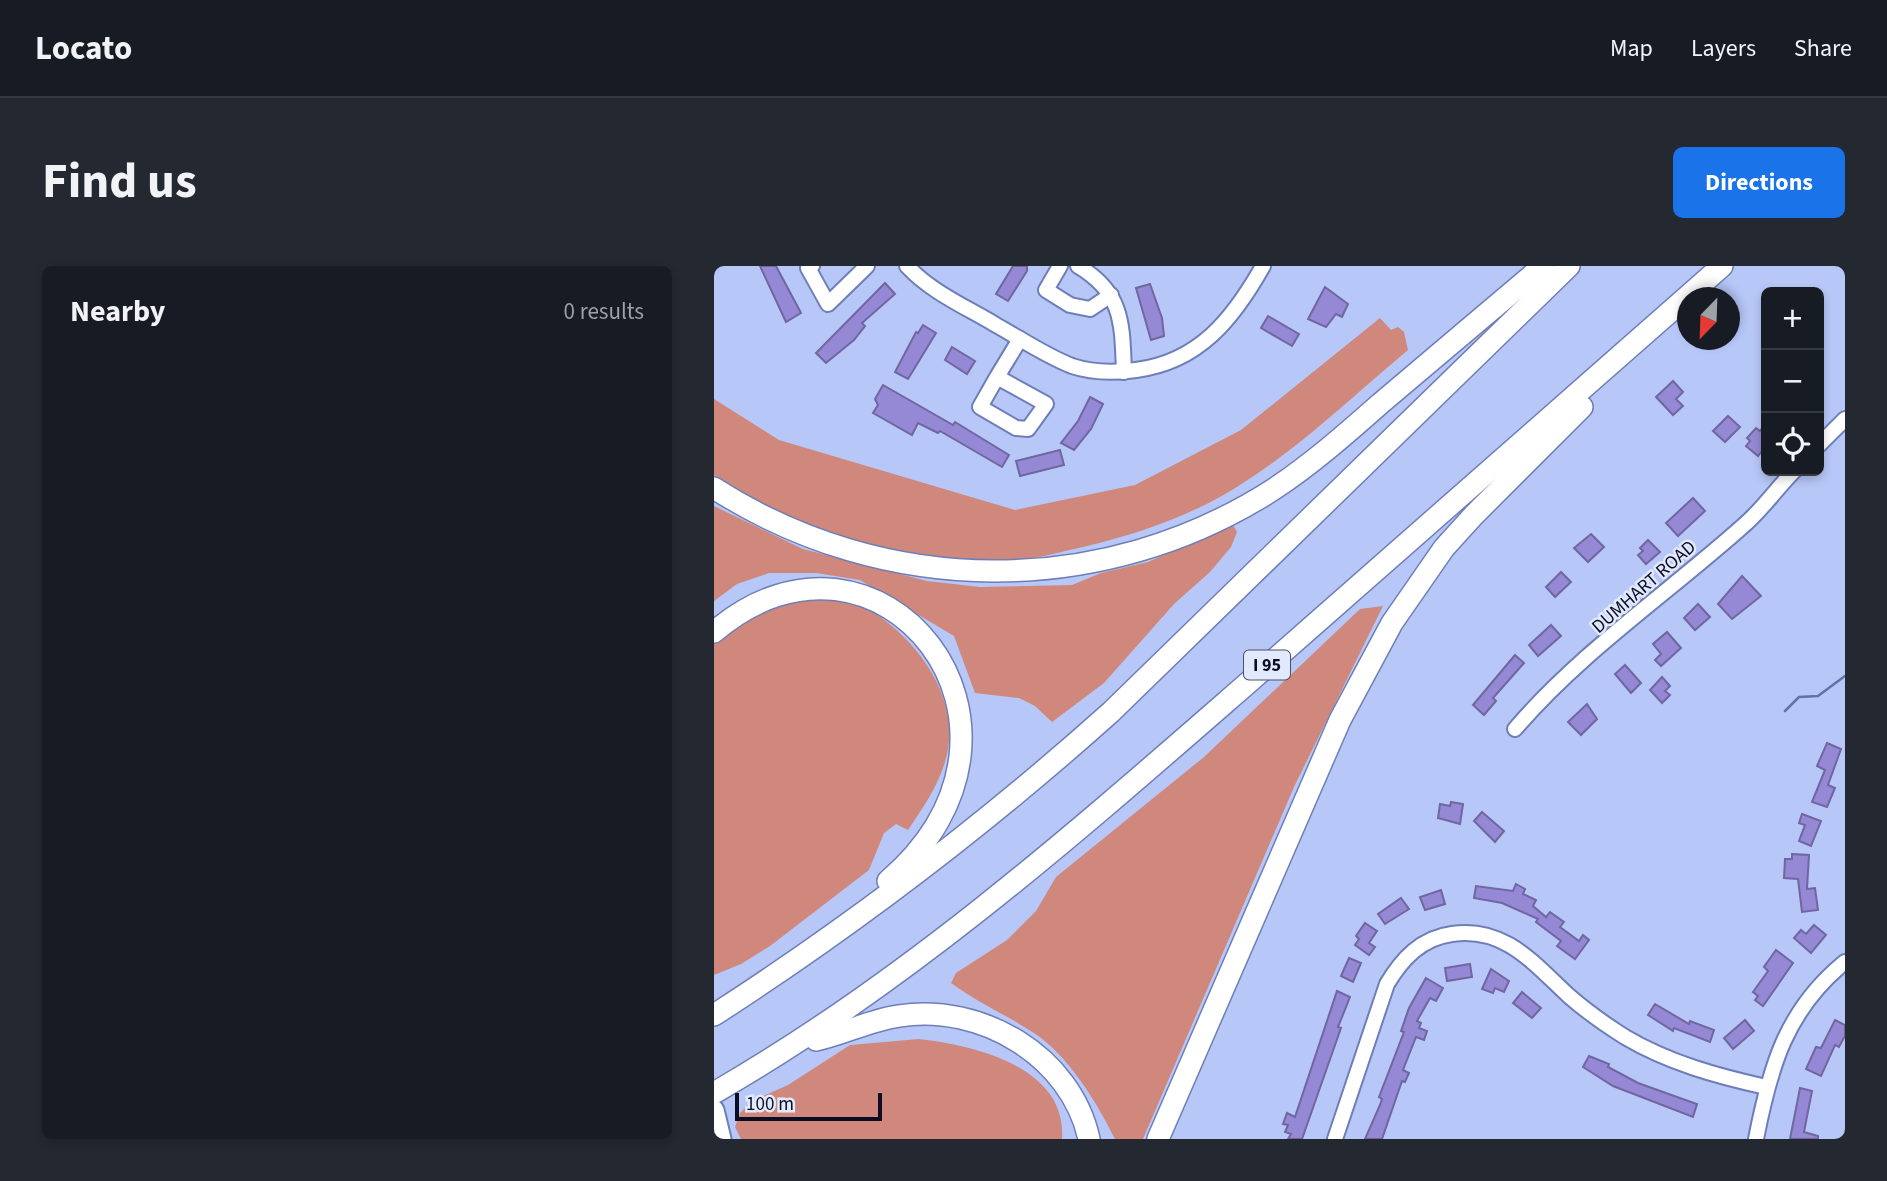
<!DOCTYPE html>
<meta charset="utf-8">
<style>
body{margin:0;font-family:"Source Sans 3",sans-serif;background:#242831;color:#f1f3f6}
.controls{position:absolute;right:21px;top:21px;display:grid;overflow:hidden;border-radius:10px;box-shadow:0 4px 10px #0003}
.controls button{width:63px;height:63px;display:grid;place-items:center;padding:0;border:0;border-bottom:2px solid #363941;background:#171b24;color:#f1f3f6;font:35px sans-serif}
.compass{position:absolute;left:963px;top:21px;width:63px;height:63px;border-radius:50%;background:#171b24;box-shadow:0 4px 10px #0003;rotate:203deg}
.scale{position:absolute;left:21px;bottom:18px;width:147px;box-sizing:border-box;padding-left:7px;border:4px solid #090e24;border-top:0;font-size:19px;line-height:24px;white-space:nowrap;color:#090e24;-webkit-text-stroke:5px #e2e9fc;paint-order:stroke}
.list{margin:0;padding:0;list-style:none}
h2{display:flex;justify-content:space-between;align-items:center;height:91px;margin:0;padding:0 28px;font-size:30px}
h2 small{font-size:23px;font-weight:400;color:#9ea1a6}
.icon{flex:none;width:38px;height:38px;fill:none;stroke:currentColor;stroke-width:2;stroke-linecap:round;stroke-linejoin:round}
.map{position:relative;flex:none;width:1131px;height:873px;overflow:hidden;border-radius:10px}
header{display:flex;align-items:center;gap:42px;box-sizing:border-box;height:98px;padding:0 35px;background:#171b24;border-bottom:2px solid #363941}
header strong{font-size:33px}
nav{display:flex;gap:38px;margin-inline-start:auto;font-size:24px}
.intro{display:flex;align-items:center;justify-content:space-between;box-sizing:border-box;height:168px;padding:0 42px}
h1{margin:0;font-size:49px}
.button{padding:18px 32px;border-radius:10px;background:#1a73e8;color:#fff;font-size:24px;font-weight:700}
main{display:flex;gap:42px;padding:0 42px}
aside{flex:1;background:#171b24;border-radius:10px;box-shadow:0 4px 10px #0003}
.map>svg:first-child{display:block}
.green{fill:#cf887b}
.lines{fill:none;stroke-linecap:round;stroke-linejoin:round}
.stream{stroke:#6071ab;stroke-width:2.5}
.building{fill:#9588d4;stroke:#7066a0;stroke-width:2}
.minor-casing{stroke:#6e7fb8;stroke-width:18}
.major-casing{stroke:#6e7fb8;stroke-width:23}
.highway-casing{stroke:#6e7fb8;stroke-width:24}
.minor{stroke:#fff;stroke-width:14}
.major{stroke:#fff;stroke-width:19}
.highway{stroke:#fff;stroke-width:21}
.labels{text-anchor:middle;stroke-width:5;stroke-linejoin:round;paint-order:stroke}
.shield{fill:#e2e9fc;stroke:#4a5065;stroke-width:2}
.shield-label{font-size:18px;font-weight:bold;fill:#090e24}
.street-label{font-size:19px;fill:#090e24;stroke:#e2e9fc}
</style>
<header>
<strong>Locato</strong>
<nav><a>Map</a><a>Layers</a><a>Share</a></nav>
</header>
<div class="intro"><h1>Find us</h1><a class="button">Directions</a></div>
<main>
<aside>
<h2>Nearby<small>0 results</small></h2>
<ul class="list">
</ul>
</aside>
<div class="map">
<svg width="1131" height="873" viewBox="0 0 1131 873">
<rect width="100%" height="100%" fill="#b7c7f8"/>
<g class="green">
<path d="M666,52L677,64L684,61L690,66L694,84C640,129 589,179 529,217C482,248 427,267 373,280C353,284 332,291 311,293C201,305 91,267 0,209V133L65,174L301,244L421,219L527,164Z"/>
<polygon points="0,240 89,283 213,315 266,321 358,319 387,307 434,296 512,261 519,259 523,266 517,281 496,306 460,338 390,417 338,456 321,440 305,432 261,427 240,370 146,314 102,307 55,307 23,318 0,335"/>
<path d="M90,331C114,333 141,334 162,348C204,376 243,429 234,483C229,513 211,539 194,564L182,558L170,567L155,604L56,680L27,698L0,709V376L30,351Z"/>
<path d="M669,340L580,521L429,873H401C383,837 355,790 320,767C293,749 264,737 237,717L242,707L293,674L322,645L342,611L490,491L646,343Z"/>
<path d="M205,773C260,779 353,801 348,873H27L21,861L26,847L38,835L74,819L136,779Z"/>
</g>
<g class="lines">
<polyline class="stream" points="1071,445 1085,431 1104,430 1131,410"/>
</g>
<g class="building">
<polygon points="46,0 62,0 87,47 72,56"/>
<polygon points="299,0 313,0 313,5 294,35 282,28"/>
<polygon points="171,17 181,28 148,57 151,60 140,74 112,97 102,87"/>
<polygon points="436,18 448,52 450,70 437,74 422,22"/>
<polygon points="611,21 634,38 628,51 622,48 612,61 594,53"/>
<polygon points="554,50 585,68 578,80 547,62"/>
<polygon points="209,59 222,67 194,113 181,106 202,66 204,67"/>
<polygon points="238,81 261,95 253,108 231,94"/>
<polygon points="959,115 969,126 962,133 969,140 959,149 942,131"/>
<polygon points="169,119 239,159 241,156 295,189 288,201 226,165 224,167 204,157 198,169 159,147 164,139 161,133"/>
<polygon points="376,131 389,138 377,163 360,184 347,177 364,155"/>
<polygon points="1014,150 1026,161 1011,176 999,165"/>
<polygon points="1052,157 1052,180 1044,190 1032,180 1036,175 1033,172 1042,162 1046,165"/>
<polygon points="346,184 350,199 306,210 302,195"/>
<polygon points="979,232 991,245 964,270 952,257"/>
<polygon points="877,268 890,281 874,296 860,282"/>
<polygon points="934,274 946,286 932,298 924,289 929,285 926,282"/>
<polygon points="847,306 857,316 841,331 832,321"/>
<polygon points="1028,310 1047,330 1018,353 1004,338"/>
<polygon points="984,338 996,351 981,364 970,352"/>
<polygon points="837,359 847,370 824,390 815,379"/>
<polygon points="953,366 967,382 947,400 941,394 947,388 939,378"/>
<polygon points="801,389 810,397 779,432 782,435 770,449 759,439"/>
<polygon points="911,399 927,417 917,427 901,408"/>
<polygon points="948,411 956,420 951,425 956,429 948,437 936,424"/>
<polygon points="873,438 883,453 867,469 854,456"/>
<polygon points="1113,477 1127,483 1114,519 1121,522 1113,541 1098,536 1111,504 1103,500"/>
<polygon points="737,536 749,538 746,558 724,552 726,538 736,540"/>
<polygon points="768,546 790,565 781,576 760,555"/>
<polygon points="1088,548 1107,555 1097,580 1085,575 1091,559 1085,557"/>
<polygon points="1078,588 1095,589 1093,623 1101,622 1104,644 1088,646 1084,613 1070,612 1071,593 1078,593"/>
<polygon points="802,618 811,623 809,628 822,634 819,640 832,651 836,646 850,656 846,661 865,675 869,669 875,674 861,693 843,680 847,675 822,656 824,653 788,637 760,632 762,620 799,625"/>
<polygon points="727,624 731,638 711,644 706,631"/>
<polygon points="687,632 695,643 671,658 664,648"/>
<polygon points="651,657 663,665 655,677 661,681 655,689 641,679 645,673 642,670"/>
<polygon points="1100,659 1112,669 1097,687 1080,672 1087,664 1092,668"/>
<polygon points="1062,684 1079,697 1049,740 1041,734 1044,730 1039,726 1054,705 1050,701"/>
<polygon points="635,692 647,697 639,716 627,710"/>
<polygon points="756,698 758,711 733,715 731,702"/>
<polygon points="777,703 795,715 790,726 781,722 779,727 768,723"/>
<polygon points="712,712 729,722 722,735 716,732 703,755 707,757 705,762 713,765 710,774 702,771 689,804 695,807 691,816 688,815 668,873 651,873 666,839 668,833 665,831 690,766 687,765 695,742"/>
<polygon points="623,725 636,731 624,761 627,762 588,873 574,873 577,868 571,866 574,859 569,858 573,847 581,851"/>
<polygon points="808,726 827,742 818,752 799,737"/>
<polygon points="941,738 975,758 976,755 1000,764 996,776 960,762 959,765 934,749"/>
<polygon points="1031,754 1040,765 1019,783 1010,772"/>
<polygon points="1121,754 1131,759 1131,770 1125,781 1121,779 1107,810 1092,803 1102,781 1107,782"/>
<polygon points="875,790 895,798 894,801 924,817 983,838 979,851 899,820 869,801"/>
<polygon points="1086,822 1098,825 1090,866 1104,870 1104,873 1076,873"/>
</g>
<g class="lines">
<g class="minor-casing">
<g id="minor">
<polyline points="98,0 94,2 114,38 153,0"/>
<path d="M193,0C217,26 252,41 282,59C307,73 332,90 358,100C379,107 400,107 422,104C485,96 519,53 549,0"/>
<polyline points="346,0 332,24 356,39 376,43 397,29"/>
<path d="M364,0C410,27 408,59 410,106"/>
<polyline points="283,111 266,141 302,162 314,163 332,138 283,111 306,73"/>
<polyline points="1105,179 1131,153"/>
<path d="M801,463C867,386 954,327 1029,260C1048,244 1063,222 1080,205"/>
<path d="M621,873L673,718C688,693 707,672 738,668C791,660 820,698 855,730C872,745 892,759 911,771C955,797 1003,810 1052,821"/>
<path d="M1042,873C1056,801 1072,744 1131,696"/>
</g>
</g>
<g class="major-casing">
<polyline id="major" points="0,844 7,873"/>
</g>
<g class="highway-casing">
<g id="highway">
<path d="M0,222C171,332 389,333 560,223C598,198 633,167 667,137C721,91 775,46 829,0"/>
<path d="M0,366C165,225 354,460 174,615"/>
<path d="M0,749C141,658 272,558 397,446L855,0"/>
<path d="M102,774C130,768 156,754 185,750C267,737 357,790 375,873"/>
<path d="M0,827C196,714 365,564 535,416C692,277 850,139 1008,0"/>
<polyline points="444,873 626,454 678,357 730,282 760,249 868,141"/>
</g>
</g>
<use href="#minor" class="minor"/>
<use href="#major" class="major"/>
<use href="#highway" class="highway"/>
</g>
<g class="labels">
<rect class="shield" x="530" y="384.5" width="46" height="29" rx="5"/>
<g class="shield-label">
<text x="553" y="405">I 95</text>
</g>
<g class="street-label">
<text transform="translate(929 320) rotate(-41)" y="7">DUMHART ROAD</text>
</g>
</g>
</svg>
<div class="controls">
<button>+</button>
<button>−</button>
<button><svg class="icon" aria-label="locate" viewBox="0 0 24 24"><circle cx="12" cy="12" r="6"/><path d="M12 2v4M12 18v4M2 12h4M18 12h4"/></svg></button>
</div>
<svg class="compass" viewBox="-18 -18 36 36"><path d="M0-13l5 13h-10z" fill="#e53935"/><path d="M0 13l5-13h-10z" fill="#9ea1a6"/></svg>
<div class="scale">100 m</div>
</div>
</main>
